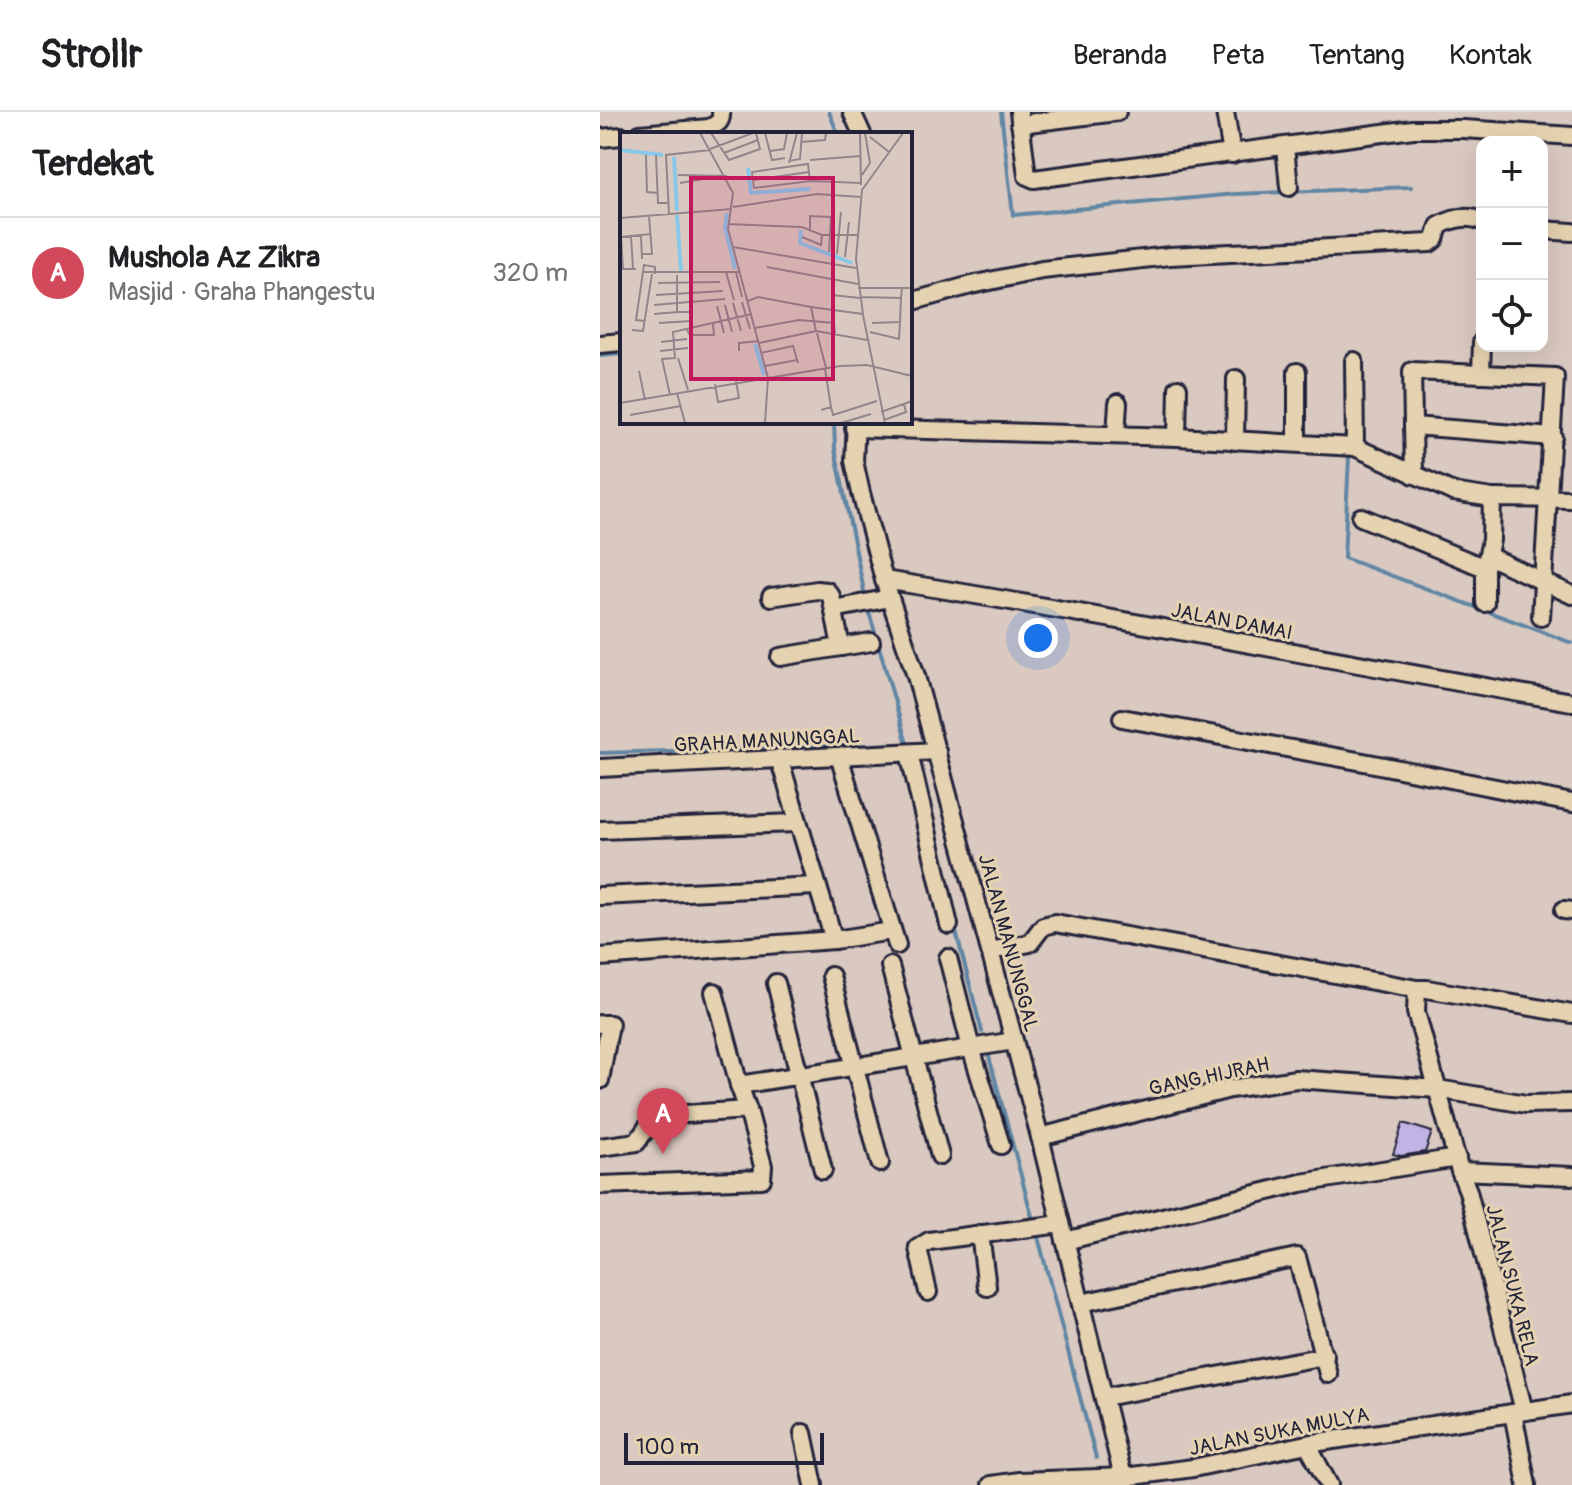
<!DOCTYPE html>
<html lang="id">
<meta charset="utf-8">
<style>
body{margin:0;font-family:Pangolin,sans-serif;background:#f6f6f6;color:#202124}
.controls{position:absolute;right:24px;top:24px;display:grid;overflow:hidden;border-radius:16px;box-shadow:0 8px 32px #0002}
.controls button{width:72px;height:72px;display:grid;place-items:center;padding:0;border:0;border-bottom:2px solid #e0e0e0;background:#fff;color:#202124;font:40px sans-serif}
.scale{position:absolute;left:24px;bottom:20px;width:200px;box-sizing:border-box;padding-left:8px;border:4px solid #22223b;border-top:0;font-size:22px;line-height:28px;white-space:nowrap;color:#22223b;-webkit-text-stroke:6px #e5d2b0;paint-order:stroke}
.you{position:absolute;left:438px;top:526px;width:28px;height:28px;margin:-20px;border:6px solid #fff;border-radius:50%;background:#1a73e8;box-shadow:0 0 0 12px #1a73e833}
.badge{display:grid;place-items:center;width:52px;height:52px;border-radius:50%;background:#d1495b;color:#fff;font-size:26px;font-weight:700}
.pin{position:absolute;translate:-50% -66px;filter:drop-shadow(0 2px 4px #0008)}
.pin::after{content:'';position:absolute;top:42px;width:28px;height:24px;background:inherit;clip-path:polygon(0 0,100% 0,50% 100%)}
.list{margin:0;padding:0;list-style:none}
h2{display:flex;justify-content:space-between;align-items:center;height:104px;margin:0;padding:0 32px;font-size:34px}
h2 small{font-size:26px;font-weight:400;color:#757577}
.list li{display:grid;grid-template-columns:52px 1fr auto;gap:24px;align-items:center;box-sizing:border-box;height:112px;padding:0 32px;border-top:2px solid #e0e0e0}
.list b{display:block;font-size:30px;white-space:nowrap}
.list p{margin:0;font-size:26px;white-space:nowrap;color:#757577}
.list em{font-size:26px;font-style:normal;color:#757577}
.icon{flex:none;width:44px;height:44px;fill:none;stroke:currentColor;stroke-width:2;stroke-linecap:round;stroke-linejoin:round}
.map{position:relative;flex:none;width:972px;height:1373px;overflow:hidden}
header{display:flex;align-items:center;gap:48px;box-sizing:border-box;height:112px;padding:0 40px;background:#fff;border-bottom:2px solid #e0e0e0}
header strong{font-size:38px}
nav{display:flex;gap:44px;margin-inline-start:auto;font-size:28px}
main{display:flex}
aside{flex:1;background:#fff}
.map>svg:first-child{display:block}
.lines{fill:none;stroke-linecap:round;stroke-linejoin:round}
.stream{stroke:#6086a4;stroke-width:4}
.building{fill:#c1b3e4;stroke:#22223b;stroke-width:2}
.minor-casing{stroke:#22223b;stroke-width:22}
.minor{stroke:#e5d2b0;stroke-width:16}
.labels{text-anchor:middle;stroke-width:6;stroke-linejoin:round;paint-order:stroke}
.street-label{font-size:20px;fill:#22223b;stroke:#e5d2b0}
.inset-river{fill:none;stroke:#8ac8ea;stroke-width:4}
.inset-road{fill:none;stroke:#90868b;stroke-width:2}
.view{fill:#c2185b;fill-opacity:0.15;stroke:#c2185b;stroke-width:4}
.inset-edge{fill:none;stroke:#22223b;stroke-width:4}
</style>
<header>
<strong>Strollr</strong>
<nav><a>Beranda</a><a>Peta</a><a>Tentang</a><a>Kontak</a></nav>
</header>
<main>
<aside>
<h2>Terdekat<small></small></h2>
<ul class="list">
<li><span class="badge">A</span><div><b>Mushola Az Zikra</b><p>Masjid · Graha Phangestu</p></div><em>320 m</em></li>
</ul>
</aside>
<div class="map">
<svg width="972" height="1373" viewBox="0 0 972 1373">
<rect width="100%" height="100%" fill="#dac9c0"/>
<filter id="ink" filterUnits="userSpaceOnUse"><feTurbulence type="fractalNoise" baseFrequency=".0125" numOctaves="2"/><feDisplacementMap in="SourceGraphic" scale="16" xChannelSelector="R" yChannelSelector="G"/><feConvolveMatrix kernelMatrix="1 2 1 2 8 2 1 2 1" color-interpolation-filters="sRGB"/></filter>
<g filter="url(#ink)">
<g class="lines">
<g class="stream">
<polyline points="229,0 238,22"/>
<polyline points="401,0 413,103 636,82 811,75"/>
<polyline points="0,223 22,222"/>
<polyline points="0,244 22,242"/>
<polyline points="234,310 235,337 265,484"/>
<polyline points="749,345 744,446 972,531"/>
<polyline points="0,641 307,632 267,493"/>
<polyline points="354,812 382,920"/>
<polyline points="388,941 434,1112"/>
<polyline points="437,1121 496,1346"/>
</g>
</g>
<polygon class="building" points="803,1011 832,1020 825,1040 801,1044 793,1042"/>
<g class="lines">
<g class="minor-casing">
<g id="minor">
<polyline points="252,0 262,22"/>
<polyline points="419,0 427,64 434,67 813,17 863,17 972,24"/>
<polyline points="625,0 632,42"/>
<polyline points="420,12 517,0"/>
<path d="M40,22L109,16C117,12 122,10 121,0"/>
<polyline points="0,26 22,24"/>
<polyline points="685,35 689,75"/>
<polyline points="942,118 972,120"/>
<path d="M310,190L371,173L442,158L570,144L830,131L835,127L839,114C853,106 868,103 882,109"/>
<polyline points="0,232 22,230"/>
<polyline points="754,249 755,335"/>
<polyline points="881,262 882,230"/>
<polyline points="256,310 254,349 261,381 284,468 316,564 440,1025 525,1373"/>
<polyline points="813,314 953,325"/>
<polyline points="254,316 577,325 755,335 853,380 892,386"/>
<polyline points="516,323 518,291"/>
<polyline points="577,325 578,276"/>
<polyline points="635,329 636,267"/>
<polyline points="697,331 697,260"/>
<polyline points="814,363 812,259 955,265 941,505"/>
<polyline points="761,405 885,456 891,428 892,386 972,387"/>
<polyline points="888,444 972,483"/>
<polyline points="885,456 885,491"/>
<path d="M284,468C514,504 742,551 972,590"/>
<polyline points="171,485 217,478 227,479 231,484 241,535"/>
<polyline points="234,497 290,486"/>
<polyline points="180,545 271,530"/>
<polyline points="522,606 769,651 972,691"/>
<polyline points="309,641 349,813"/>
<polyline points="239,644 297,833"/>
<polyline points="179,646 234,828 292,819"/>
<polyline points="0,656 337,639"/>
<polyline points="0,718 197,711"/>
<polyline points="0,784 216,774"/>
<polyline points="964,798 972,799"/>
<polyline points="390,839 430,831 443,814 455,811 817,877"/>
<polyline points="0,845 234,828"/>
<polyline points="348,846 371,936 401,1033"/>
<polyline points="290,854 340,1044"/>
<polyline points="231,864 280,1051"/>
<polyline points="176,871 223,1058"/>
<polyline points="114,880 139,973"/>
<polyline points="972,902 827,877 817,877 816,900 860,1059 972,1064"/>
<polyline points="0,912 10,912 0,968"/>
<polyline points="440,1025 630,977 696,967 838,977 926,992 972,991"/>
<polyline points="0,1035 37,1030 55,1004 148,998 139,973 414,929"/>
<polyline points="860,1059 868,1079 924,1299"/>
<polyline points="0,1073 162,1067 163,1054 148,998"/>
<polyline points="380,1122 387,1175"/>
<polyline points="465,1129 701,1071 857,1046"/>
<polyline points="328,1180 318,1136 329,1129 461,1112"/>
<polyline points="481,1191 697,1145 728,1262"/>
<polyline points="504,1285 725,1244"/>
<polyline points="913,1301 927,1373"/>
<polyline points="203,1321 214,1373"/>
<polyline points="707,1332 729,1373"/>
<polyline points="391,1373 419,1369 525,1365 593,1356 707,1332 972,1292"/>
</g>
</g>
<use href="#minor" class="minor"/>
</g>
</g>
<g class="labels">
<g class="street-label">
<text transform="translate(632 509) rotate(11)" y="7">JALAN DAMAI</text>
<text transform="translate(167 628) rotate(-3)" y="7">GRAHA MANUNGGAL</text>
<text transform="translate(409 831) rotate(75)" y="7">JALAN MANUNGGAL</text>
<text transform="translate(609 964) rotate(-12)" y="7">GANG HIJRAH</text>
<text transform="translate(913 1173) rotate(76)" y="7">JALAN SUKA RELA</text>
<text transform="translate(679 1319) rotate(-11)" y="7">JALAN SUKA MULYA</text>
</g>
</g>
<g transform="translate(20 20)">
<rect width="292" height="292" fill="#dac9c0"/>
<path class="inset-river" d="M0,18L43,23M54,25L57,79M128,36L131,61L190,57M107,81L105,95L115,137M57,83L61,139M181,98L180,111L232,131M135,212L144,243"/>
<path class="inset-road" d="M80,1L113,61L108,97L148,246L145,291M91,1L109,28L140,17L136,1M145,1L152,28L165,26M240,1L241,53M250,5L269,20M181,10L205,8L206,1M90,17L133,1M150,19L164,17L167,1M104,21L138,8M26,23L27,60L38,61M36,23L38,71H49M190,28L240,24M169,29L180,27L182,1M169,31L177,1M58,43L107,44M242,43L250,31L245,1M133,48L189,40M190,49L188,32L132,40L134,56L191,49L241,51M60,51L89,46M113,75L197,62L241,65M49,82L46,23L91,18M0,86L112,77M108,92L182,95L202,103M190,99V84L211,85L209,120M21,103L22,127M11,104L13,137M182,105L201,113L202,103H237M113,115L236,136M21,122H32L29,84M217,122L221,80M225,125L229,90M147,135L238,152M16,137H3L1,105L31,102M23,140H120M106,140L114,168M116,140L122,165M38,151L100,150M238,156H292M36,163L103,159M212,163L240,166M240,165L281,166L282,156M128,169L138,165L191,175M122,170L130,197M113,171L121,199M34,173L105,167M105,173L112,200M97,174L104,201M34,182L57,180V143M243,183L265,291M25,189L16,188L24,133L35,135V142M39,191L71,189L72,180H57M252,191L280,190L281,166M135,196L179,188L214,191L215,202M12,198L23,199L32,142M67,198L70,203H94L93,192M196,199L191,175L243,182L236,127L242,58L283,1M250,200L279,207L280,190M197,201L206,236M41,210L67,207M139,211L196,199L247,208M40,219L68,216M119,219V211L139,209M141,221L173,214L178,231M58,226L68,258M145,234L177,228M19,239L25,268M95,252L98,270L119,266L116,249M57,261L65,291M50,263L42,227L55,226L53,200L132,182M0,271L220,234L247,233L292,244M211,275L213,283L257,269M201,278L211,275L205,237M261,280L292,269M10,283L61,274M264,288L286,280L284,272M221,291L251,282"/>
<path class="view" d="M71,46H213V247H71Z"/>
<rect width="292" height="292" class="inset-edge"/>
</g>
</svg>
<div class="controls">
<button>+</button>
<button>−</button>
<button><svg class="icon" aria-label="locate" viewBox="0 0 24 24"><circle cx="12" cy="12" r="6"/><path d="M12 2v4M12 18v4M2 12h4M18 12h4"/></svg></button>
</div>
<div class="scale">100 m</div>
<div class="you"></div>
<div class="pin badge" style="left:63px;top:1042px">A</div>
</div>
</main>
